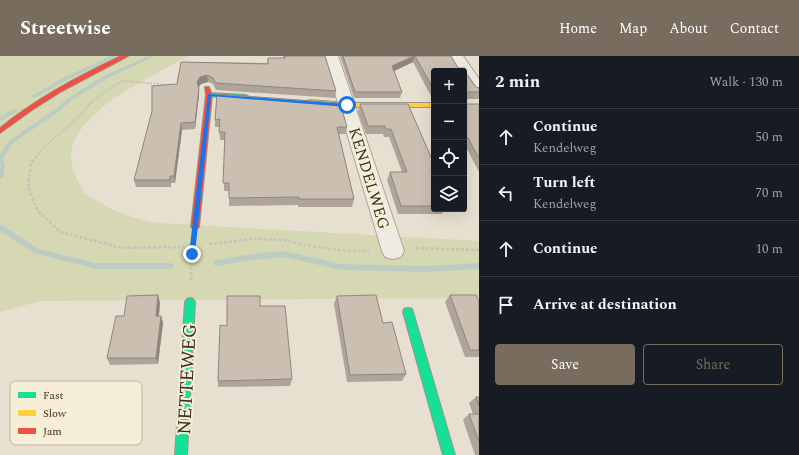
<!DOCTYPE html>
<meta charset="utf-8">
<style>
body{margin:0;font-family:Spectral,serif;background:#20242c;color:#f1f3f6}
.controls{position:absolute;right:12px;top:12px;display:grid;overflow:hidden;border-radius:4px;box-shadow:0 4px 16px #0002}
.controls button{width:36px;height:36px;display:grid;place-items:center;padding:0;border:0;border-bottom:1px solid #363941;background:#171b24;color:#f1f3f6;font:20px sans-serif}
.stop{position:absolute;width:12px;height:12px;margin:-9px;border:3px solid #1a73e8;border-radius:50%;background:#fff}
.stop.end{background:#1a73e8;border-color:#fff;box-shadow:0 1px 4px #0008}
.list{margin:0;padding:0;list-style:none}
h2{display:flex;justify-content:space-between;align-items:center;height:52px;margin:0;padding:0 16px;font-size:17px}
h2 small{font-size:13px;font-weight:400;color:#9ea1a6}
.list li{display:grid;grid-template-columns:26px 1fr auto;gap:12px;align-items:center;box-sizing:border-box;height:56px;padding:0 16px;border-top:1px solid #363941}
.list b{display:block;font-size:15px;white-space:nowrap}
.list p{margin:0;font-size:13px;white-space:nowrap;color:#9ea1a6}
.list em{font-size:13px;font-style:normal;color:#9ea1a6}
.actions{display:flex;gap:8px;padding:12px 16px}
.actions a{flex:1;padding:9px 0;border:1px solid #786c5e;border-radius:4px;text-align:center;font-size:14px;color:#786c5e}
.actions .main{background:#786c5e;color:#fff}
.icon{flex:none;width:22px;height:22px;fill:none;stroke:currentColor;stroke-width:2;stroke-linecap:round;stroke-linejoin:round}
.map{position:relative;flex:none;width:479px;height:399px;overflow:hidden}
header{display:flex;align-items:center;gap:24px;box-sizing:border-box;height:56px;padding:0 20px;background:#786c5e;color:#fff}
header strong{font-size:19px}
nav{display:flex;gap:22px;margin-inline-start:auto;font-size:14px}
main{display:flex}
aside{flex:1;background:#171b24}
.map>svg:first-child{display:block}
.green{fill:#d6d7b3}
.lines{fill:none;stroke-linecap:round;stroke-linejoin:round}
.stream{fill:#bcccc2;fill-rule:evenodd}
.street-casing{stroke:#ada599;stroke-width:2}
.fast-casing{stroke:#9c958a;stroke-width:2}
.slow-casing{stroke:#9c958a;stroke-width:2}
.jam-casing{stroke:#9c958a;stroke-width:2}
.path-far1{stroke:#c8c2b9;stroke-width:2;stroke-dasharray:2 1.5;stroke-linecap:butt}
.path{stroke:#c8c2b9;stroke-width:2.5;stroke-dasharray:3 2;stroke-linecap:butt}
.street{fill:#efebe3;fill-rule:evenodd}
.fast{fill:#16e098;fill-rule:evenodd}
.slow{fill:#ffcf43;fill-rule:evenodd}
.jam{fill:#f24e42;fill-rule:evenodd}
.wall{fill:#afa499}
.shaded-wall{fill:#8e867d}
.building{fill:#cbbfb2;stroke:#8e867d}
.route{fill:#1a73e8}
.labels{text-anchor:middle;stroke-width:4;stroke-linejoin:round;paint-order:stroke}
.street-label{font-size:16px;fill:#3d2e20;stroke:#f7eed8}
.near-street-label{font-size:19px;fill:#3d2e20;stroke:#f7eed8}
.key{fill:#f7eed8;stroke:#bfb4a1;stroke-width:1}
.key-label{font-size:11px;fill:#3d2e20}
</style>
<header>
<strong>Streetwise</strong>
<nav><a>Home</a><a>Map</a><a>About</a><a>Contact</a></nav>
</header>
<main>
<div class="map">
<svg width="479" height="399" viewBox="0 0 479 399">
<rect width="100%" height="100%" fill="#e7e0d1"/>
<path class="green" d="M0,0H187C150,23 43,66 78,125C80,129 82,134 85,138C88,140 92,142 96,144C115,157 135,163 158,167L479,185V242L40,245L0,256Z"/>
<g class="lines">
<g class="stream">
<polygon points="110,0 117,0 67,24 35,42 30,41 63,22"/>
<polygon points="148,0 155,0 104,24 71,45 58,56 13,87 3,103 5,110 3,121 0,123 0,98 9,85 54,54 67,43 100,22"/>
<polygon points="15,52 18,54 17,55 0,66 0,61"/>
<polygon points="0,168 39,193 96,207 170,207 173,208 174,210 173,212 170,213 96,213 34,197 0,175"/>
<polygon points="284,195 341,208 423,210 479,207 479,213 423,216 341,214 284,201 252,204 217,210 214,209 213,207 214,205 217,204 252,198"/>
</g>
<g class="street-casing">
<g id="street">
<polygon points="324,0 338,0 404,195 401,201 393,203 385,201 382,195"/>
<polygon points="449,0 463,0 479,23 479,39 474,37 464,23 464,15 459,15"/>
</g>
</g>
<g class="fast-casing">
<g id="fast">
<polygon points="209,37 246,39 249,41 246,43 207,40 206,39"/>
<polygon points="190,242 193,243 195,246 187,399 175,399 185,246 187,243"/>
<polygon points="408,252 412,253 413,256 455,399 443,399 403,256 404,253"/>
</g>
</g>
<g class="slow-casing">
<polygon id="slow" points="310,44 347,47 434,47 434,51 347,51 308,47 308,45"/>
</g>
<g class="jam-casing">
<g id="jam">
<path d="M121,0H128L62,35L32,54L0,77V72C37,42 78,20 121,0Z"/>
<polygon points="205,31 209,31 212,39 199,171 195,174 191,171 206,39"/>
</g>
</g>
<g class="path-far1">
<polyline points="122,25 171,29"/>
<polyline points="36,101 43,92 82,58 90,47 107,34 123,25"/>
</g>
<g class="path">
<polyline points="37,100 31,107 28,131 38,155 60,176 122,192 184,191"/>
<polyline points="209,188 252,183 284,184 304,189 346,195 369,195"/>
<polyline points="416,192 479,194"/>
<polyline points="191,224 192,191"/>
</g>
<use href="#street" class="street"/>
<use href="#fast" class="fast"/>
<use href="#slow" class="slow"/>
<use href="#jam" class="jam"/>
</g>
<g class="wall">
<polygon points="283,0 325,0 336,35 335,42 216,34 213,28 208,26 201,28 199,31 199,39 195,73 182,74 175,127 171,127 171,131 136,131 134,124 177,28 181,6 267,7 268,2 283,2"/>
<polygon points="340,0 451,0 458,12 465,12 466,17 476,31 479,32 479,43 466,43 466,48 479,48 479,116 465,89 464,89 464,15 434,15 434,43 432,42 413,6 394,15 402,36 400,42 354,42"/>
<polygon points="217,38 347,71 346,78 339,78 354,143 352,151 298,151 298,149 229,150 229,135 224,135 224,84 220,84 219,71 215,71 215,64"/>
<polygon points="360,48 434,108 434,153 444,153 442,158 398,158 387,124 390,116 402,116 389,81 384,81 383,78 366,78 358,56"/>
<polygon points="450,239 479,245 479,301 465,301 445,246"/>
<polygon points="337,240 383,267 406,318 402,325 347,326 334,248"/>
<polygon points="160,247 159,260 161,260 163,267 158,308 110,309 107,302 124,260"/>
<polygon points="260,250 292,323 290,330 218,331 218,325 227,270"/>
<polygon points="476,341 479,341 479,399 475,399 463,364 469,358 473,358 469,347"/>
</g>
<g class="shaded-wall">
<polygon points="414,0 415,0 413,6 390,17 392,10"/>
<polygon points="207,19 208,26 201,28 198,32 197,26 200,21"/>
<polygon points="199,32 199,39 195,73 195,66"/>
<polygon points="181,67 182,74 175,127 174,120"/>
<polygon points="170,120 171,127 171,131 170,124"/>
<polygon points="158,239 160,247 158,267 156,260"/>
<polygon points="161,260 163,267 158,308 156,302"/>
</g>
<g class="building">
<polygon points="285,0 325,0 336,35 216,27 213,22 207,19 200,21 197,26 199,32 195,66 181,67 174,120 170,120 170,124 134,124 152,55 152,30 177,28 181,6 268,8 268,2 285,2"/>
<polygon points="343,0 414,0 392,10 402,36 355,36"/>
<polygon points="415,0 451,0 458,12 465,12 466,17 476,31 479,32 479,36 466,36 466,48 479,48 479,102 468,82 464,82 464,15 434,15 434,34"/>
<polygon points="217,38 340,47 347,71 337,71 354,143 299,143 299,141 229,142 229,127 223,127 225,76 219,76 220,63 215,64"/>
<polygon points="360,48 408,48 434,108 434,120 433,120 434,122 434,150 401,150 390,116 407,116 391,73 386,73 385,70 368,70"/>
<polygon points="158,239 156,260 161,260 156,302 107,302 116,260 124,260 127,240"/>
<polygon points="376,239 383,267 392,266 406,318 350,319 337,240"/>
<polygon points="450,239 476,239 479,245 479,294 470,294"/>
<polygon points="227,240 260,240 260,250 285,250 292,323 218,325 220,269 227,270"/>
<polygon points="476,341 479,341 479,350"/>
<polygon points="469,358 479,358 479,386"/>
</g>
<polygon class="route" points="208,38 347,48 349,49 347,51 211,40 195,198 192,200 189,198"/>
<g class="labels">
<g class="street-label">
<text transform="translate(370 122) rotate(73)" y="6">KENDELWEG</text>
</g>
<g class="near-street-label">
<text transform="translate(186 323) rotate(-87)" y="7">NETTEWEG</text>
</g>
</g>
<rect x="10" y="325" width="132" height="64" rx="6" class="key"/>
<rect x="18" y="336" width="18" height="6" fill="#16e098"/>
<rect x="18" y="354" width="18" height="6" fill="#ffcf43"/>
<rect x="18" y="372" width="18" height="6" fill="#f24e42"/>
<g class="key-label">
<text x="43" y="343">Fast</text>
<text x="43" y="361">Slow</text>
<text x="43" y="379">Jam</text>
</g>
</svg>
<div class="controls">
<button>+</button>
<button>−</button>
<button><svg class="icon" aria-label="locate" viewBox="0 0 24 24"><circle cx="12" cy="12" r="6"/><path d="M12 2v4M12 18v4M2 12h4M18 12h4"/></svg></button>
<button><svg class="icon" aria-label="layers" viewBox="0 0 24 24"><path d="M12 4l9 5-9 5-9-5zM3 14l9 5 9-5"/></svg></button>
</div>
<div class="stop" style="left:347px;top:49px"></div>
<div class="stop end" style="left:192px;top:198px"></div>
</div>
<aside>
<h2>2 min<small>Walk · 130 m</small></h2>
<ul class="list">
<li><svg class="icon" aria-label="ahead" viewBox="0 0 24 24"><path d="M12 20V5M6 11l6-6 6 6"/></svg><div><b>Continue</b><p>Kendelweg</p></div><em>50 m</em></li>
<li><svg class="icon" aria-label="left" viewBox="0 0 24 24"><path d="M17 20v-9H6M10 6l-5 5 5 5"/></svg><div><b>Turn left</b><p>Kendelweg</p></div><em>70 m</em></li>
<li><svg class="icon" aria-label="ahead" viewBox="0 0 24 24"><path d="M12 20V5M6 11l6-6 6 6"/></svg><div><b>Continue</b></div><em>10 m</em></li>
<li><svg class="icon" aria-label="arrive" viewBox="0 0 24 24"><path d="M6 21V4h12l-3 4 3 4H6"/></svg><div><b>Arrive at destination</b></div></li>
</ul>
<div class="actions"><a class="main">Save</a><a>Share</a></div>
</aside>
</main>
